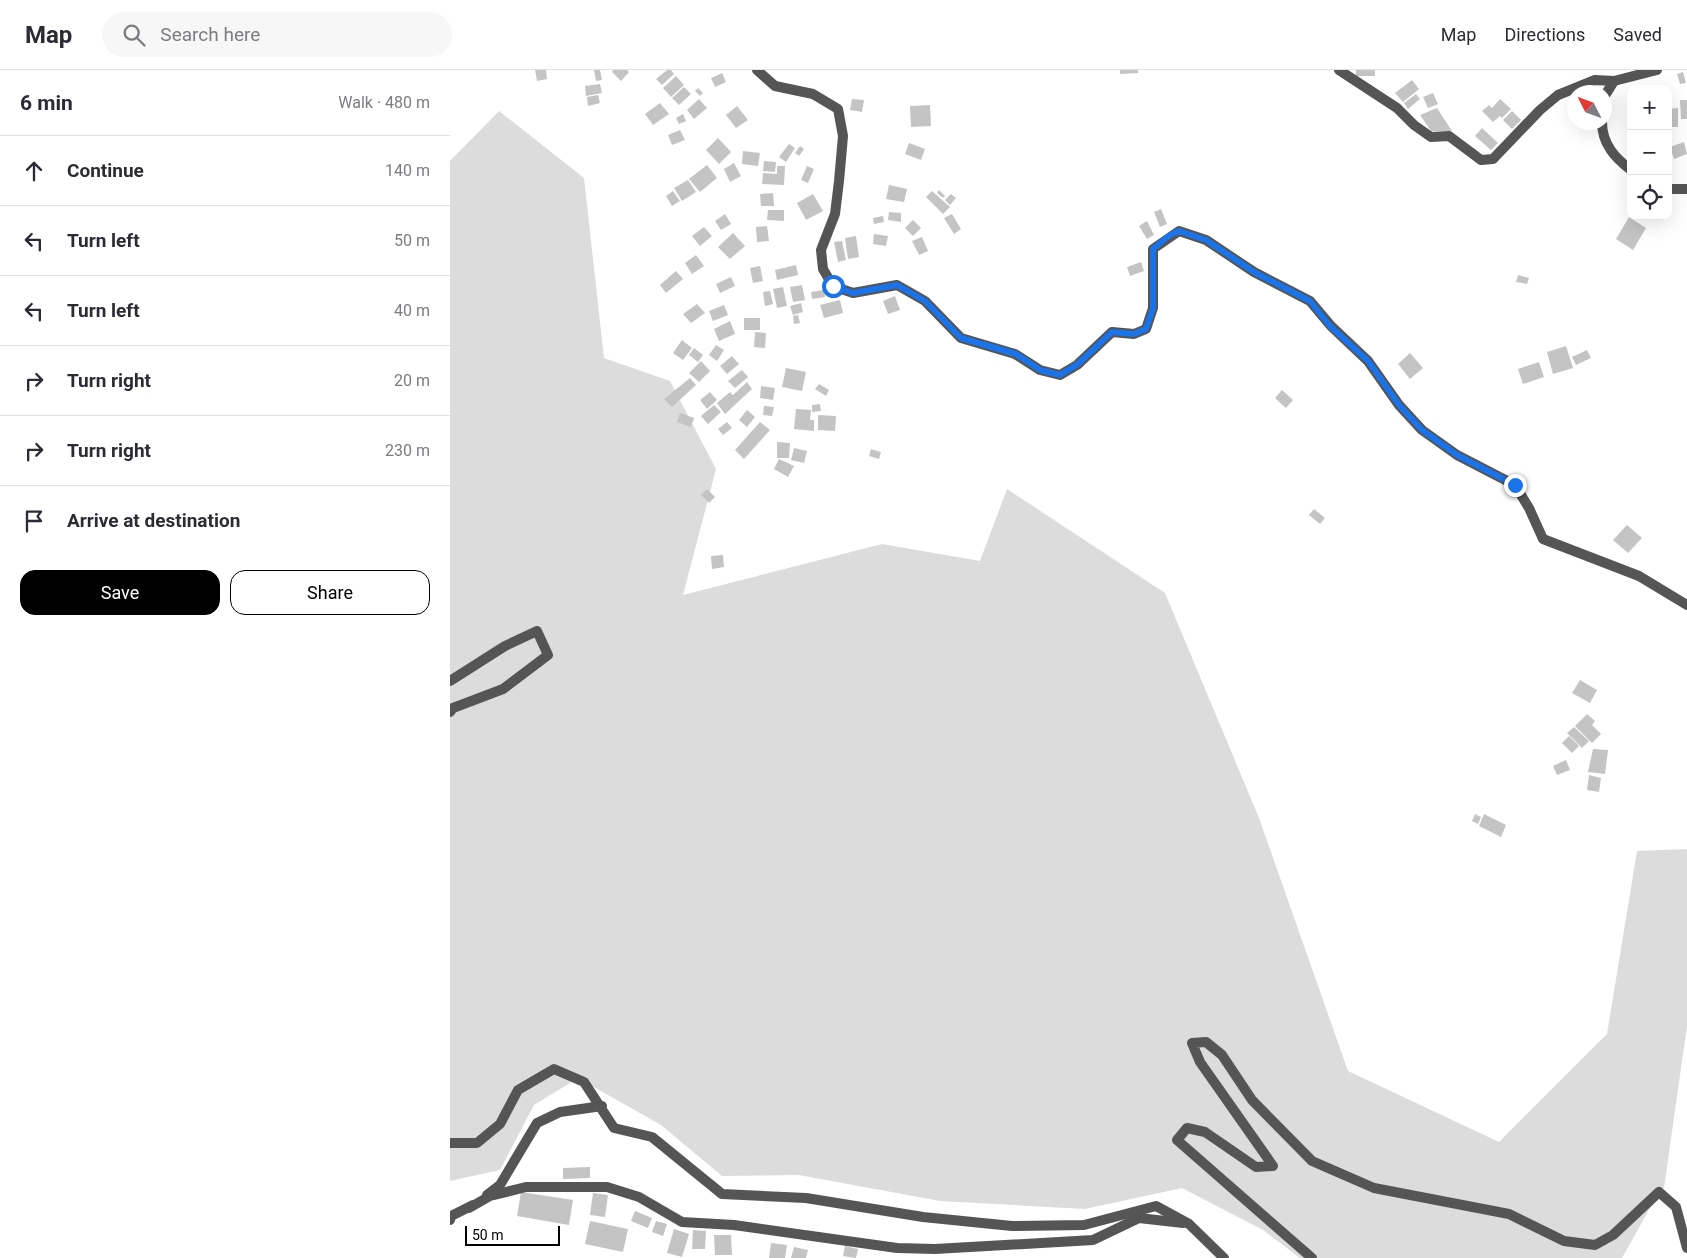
<!DOCTYPE html>
<meta charset="utf-8">
<style>
body{margin:0;font-family:Roboto,sans-serif;background:#f7f7f7;color:#2b2b33}
.controls{position:absolute;right:15px;top:15px;display:grid;overflow:hidden;border-radius:10px;box-shadow:0 5px 20px #0002}
.controls button{width:45px;height:45px;display:grid;place-items:center;padding:0;border:0;border-bottom:1px solid #e1e1e2;background:#fff;color:#2b2b33;font:25px sans-serif}
.compass{position:absolute;left:1117px;top:15px;width:45px;height:45px;border-radius:50%;background:#fff;box-shadow:0 5px 20px #0002;rotate:312deg}
.scale{position:absolute;left:15px;bottom:12px;width:95px;box-sizing:border-box;padding-left:5px;border:2px solid #000;border-top:0;font-size:14px;line-height:18px;white-space:nowrap;color:#000;-webkit-text-stroke:4px #fff;paint-order:stroke}
.stop{position:absolute;width:15px;height:15px;margin:-11px;border:4px solid #1a73e8;border-radius:50%;background:#fff}
.stop.end{background:#1a73e8;border-color:#fff;box-shadow:0 1px 5px #0008}
.list{margin:0;padding:0;list-style:none}
h2{display:flex;justify-content:space-between;align-items:center;height:65px;margin:0;padding:0 20px;font-size:21px}
h2 small{font-size:16px;font-weight:400;color:#7c7c81}
.list li{display:grid;grid-template-columns:32px 1fr auto;gap:15px;align-items:center;box-sizing:border-box;height:70px;padding:0 20px;border-top:1px solid #e1e1e2}
.list b{display:block;font-size:19px;white-space:nowrap}
.list em{font-size:16px;font-style:normal;color:#7c7c81}
.actions{display:flex;gap:10px;padding:15px 20px}
.actions a{flex:1;padding:11px 0;border:1px solid #000;border-radius:15px;text-align:center;font-size:18px;color:#000}
.actions .main{background:#000;color:#fff}
.icon{flex:none;width:28px;height:28px;fill:none;stroke:currentColor;stroke-width:2;stroke-linecap:round;stroke-linejoin:round}
.map{position:relative;flex:none;width:1237px;height:1188px;overflow:hidden}
header{display:flex;align-items:center;gap:30px;box-sizing:border-box;height:70px;padding:0 25px;background:#fff;border-bottom:1px solid #e1e1e2}
header strong{font-size:24px}
nav{display:flex;gap:28px;margin-inline-start:auto;font-size:18px}
.search{width:350px;height:45px;background:#f7f7f7;display:flex;align-items:center;gap:12px;box-sizing:border-box;padding:0 18px;border-radius:28px;color:#7c7c81;font-size:19px}
main{display:flex}
aside{flex:1;background:#fff}
.map>svg:first-child{display:block}
.green{fill:#dcdcdc}
.building{fill:#c4c4c4}
.lines{fill:none;stroke-linecap:round;stroke-linejoin:round}
.minor{stroke:#555;stroke-width:10}
.route{stroke:#1a73e8;stroke-width:6}
</style>
<header>
<strong>Map</strong>
<div class="search"><svg class="icon" aria-label="search" viewBox="0 0 24 24"><circle cx="10" cy="10" r="6"/><path d="M15 15l6 6"/></svg>Search here</div>
<nav><a>Map</a><a>Directions</a><a>Saved</a></nav>
</header>
<main>
<aside>
<h2>6 min<small>Walk · 480 m</small></h2>
<ul class="list">
<li><svg class="icon" aria-label="ahead" viewBox="0 0 24 24"><path d="M12 20V5M6 11l6-6 6 6"/></svg><div><b>Continue</b></div><em>140 m</em></li>
<li><svg class="icon" aria-label="left" viewBox="0 0 24 24"><path d="M17 20v-9H6M10 6l-5 5 5 5"/></svg><div><b>Turn left</b></div><em>50 m</em></li>
<li><svg class="icon" aria-label="left" viewBox="0 0 24 24"><path d="M17 20v-9H6M10 6l-5 5 5 5"/></svg><div><b>Turn left</b></div><em>40 m</em></li>
<li><svg class="icon" aria-label="right" viewBox="0 0 24 24"><path d="M7 20v-9h11M14 6l5 5-5 5"/></svg><div><b>Turn right</b></div><em>20 m</em></li>
<li><svg class="icon" aria-label="right" viewBox="0 0 24 24"><path d="M7 20v-9h11M14 6l5 5-5 5"/></svg><div><b>Turn right</b></div><em>230 m</em></li>
<li><svg class="icon" aria-label="arrive" viewBox="0 0 24 24"><path d="M6 21V4h12l-3 4 3 4H6"/></svg><div><b>Arrive at destination</b></div></li>
</ul>
<div class="actions"><a class="main">Save</a><a>Share</a></div>
</aside>
<div class="map">
<svg width="1237" height="1188" viewBox="0 0 1237 1188">
<rect width="100%" height="100%" fill="#fff"/>
<polygon class="green" points="49,41 134,108 154,288 220,311 266,399 233,525 432,474 530,491 557,419 715,523 809,748 898,1001 1049,1072 1157,964 1187,781 1237,779 1237,956 1214,1118 1209,1122 1172,1188 850,1188 813,1160 732,1118 635,1139 490,1131 349,1105 272,1106 211,1055 128,1008 84,1035 50,1100 0,1111 0,91"/>
<g class="building">
<polygon points="85,0 96,0 97,9 87,11"/>
<polygon points="144,0 150,0 152,10 146,11"/>
<polygon points="163,0 177,0 179,2 171,11 162,2"/>
<polygon points="217,0 221,0 224,4 212,15 206,9"/>
<polygon points="670,0 688,0 688,3 670,4"/>
<rect x="906" y="0" width="19" height="6"/>
<polygon points="1233,2 1236,13 1230,14 1227,4"/>
<polygon points="272,3 276,12 265,17 261,8"/>
<polygon points="226,6 234,15 221,27 213,18"/>
<polygon points="962,10 969,19 953,32 945,23"/>
<polygon points="150,14 152,23 136,26 135,16"/>
<polygon points="234,17 241,24 229,35 222,28"/>
<polygon points="248,18 253,23 250,26 245,21"/>
<polygon points="983,23 988,34 978,38 973,27"/>
<polygon points="966,24 970,29 958,39 954,33"/>
<polygon points="148,25 150,33 138,36 137,27"/>
<polygon points="249,29 257,38 244,49 237,40"/>
<polygon points="402,29 414,30 412,42 400,40"/>
<polygon points="1050,29 1061,39 1052,48 1050,46 1043,52 1032,41 1039,35 1042,38"/>
<polygon points="1230,30 1237,30 1237,49 1231,49"/>
<polygon points="210,33 219,44 203,55 195,44"/>
<polygon points="1180,33 1181,33 1181,48 1177,48"/>
<polygon points="480,35 481,56 461,57 460,36"/>
<polygon points="287,36 298,50 286,58 276,45"/>
<polygon points="987,38 1002,61 981,61 970,45"/>
<polygon points="1228,38 1228,57 1218,57 1218,39"/>
<polygon points="1062,41 1071,50 1062,59 1053,50"/>
<polygon points="233,44 236,51 229,54 226,48"/>
<polygon points="1032,58 1048,73 1041,80 1025,66"/>
<polygon points="230,60 235,70 222,75 218,65"/>
<polygon points="268,68 281,82 269,94 256,80"/>
<polygon points="1234,72 1237,84 1224,89 1220,77"/>
<polygon points="459,73 475,79 471,90 455,84"/>
<polygon points="339,74 345,78 336,92 329,87"/>
<polygon points="350,76 354,79 349,86 345,83"/>
<polygon points="293,81 310,83 308,96 292,94"/>
<polygon points="314,91 326,92 325,102 313,101"/>
<polygon points="284,93 291,106 280,112 274,99"/>
<polygon points="257,95 267,108 250,122 239,109"/>
<polygon points="327,96 335,96 334,115 312,114 313,103 327,104"/>
<polygon points="357,96 364,99 358,113 351,110"/>
<polygon points="238,110 246,122 232,131 224,118"/>
<polygon points="439,115 457,119 454,132 436,129"/>
<polygon points="489,120 495,126 493,128 487,123"/>
<polygon points="223,121 230,131 222,136 216,126"/>
<polygon points="482,121 500,137 493,144 476,127"/>
<polygon points="323,123 324,136 311,136 310,124"/>
<polygon points="363,124 373,141 356,150 347,133"/>
<polygon points="501,124 506,128 500,135 495,130"/>
<polygon points="711,139 717,154 710,157 704,142"/>
<polygon points="318,140 334,140 334,151 317,150"/>
<polygon points="439,142 451,143 451,152 438,150"/>
<polygon points="275,144 281,154 271,160 265,151"/>
<polygon points="502,144 511,159 504,164 494,148"/>
<polygon points="433,146 434,152 424,154 423,148"/>
<polygon points="1179,147 1196,158 1183,180 1166,169"/>
<polygon points="463,150 471,158 463,166 455,158"/>
<polygon points="697,151 704,165 697,169 689,156"/>
<polygon points="317,156 319,171 307,172 306,157"/>
<polygon points="254,157 262,166 250,176 242,166"/>
<polygon points="283,163 295,176 280,189 268,177"/>
<polygon points="424,164 438,166 436,176 423,174"/>
<polygon points="406,166 409,187 398,189 395,168"/>
<polygon points="472,167 478,181 469,185 462,171"/>
<polygon points="392,171 396,190 388,192 384,172"/>
<polygon points="246,185 254,196 242,204 235,193"/>
<polygon points="691,192 694,201 680,206 677,197"/>
<polygon points="346,195 348,205 327,210 325,200"/>
<polygon points="310,196 313,211 303,213 300,198"/>
<polygon points="226,201 233,209 216,223 210,215"/>
<polygon points="1068,205 1079,208 1077,214 1066,212"/>
<polygon points="281,207 285,216 270,223 266,214"/>
<polygon points="352,215 355,230 343,232 340,217"/>
<polygon points="333,217 337,236 327,238 323,219"/>
<polygon points="374,220 375,227 362,229 361,222"/>
<polygon points="320,221 323,234 315,236 313,222"/>
<polygon points="445,226 450,240 438,244 433,231"/>
<polygon points="390,230 393,243 374,248 370,235"/>
<polygon points="351,233 353,242 343,245 340,236"/>
<polygon points="247,234 255,243 241,253 233,244"/>
<polygon points="274,235 278,245 263,251 259,241"/>
<polygon points="348,245 350,253 344,254 343,246"/>
<rect x="294" y="248" width="16" height="12"/>
<polygon points="280,251 285,264 269,271 264,259"/>
<polygon points="305,262 316,263 315,278 304,277"/>
<polygon points="232,270 242,278 233,290 223,283"/>
<polygon points="266,275 274,280 267,291 259,285"/>
<polygon points="1116,276 1123,298 1103,304 1097,282"/>
<polygon points="244,278 253,285 248,292 239,285"/>
<polygon points="1137,280 1141,288 1126,295 1122,287"/>
<polygon points="960,283 973,298 960,309 948,294"/>
<polygon points="282,286 289,294 277,304 270,296"/>
<polygon points="251,291 260,301 249,312 239,303"/>
<polygon points="1089,292 1094,307 1073,314 1068,299"/>
<polygon points="336,298 356,302 352,321 332,317"/>
<polygon points="292,300 298,307 285,318 278,311"/>
<polygon points="240,308 246,315 222,337 214,329"/>
<polygon points="297,312 302,319 275,344 267,333 280,322 283,325"/>
<polygon points="369,314 379,320 376,326 365,319"/>
<polygon points="311,316 325,318 323,330 310,328"/>
<polygon points="832,320 843,330 836,338 825,328"/>
<polygon points="260,322 267,330 257,339 250,330"/>
<polygon points="370,334 371,341 362,342 362,335"/>
<polygon points="264,335 271,342 258,354 251,346"/>
<polygon points="314,336 324,337 322,346 313,345"/>
<polygon points="346,339 361,340 360,350 364,350 364,361 344,359"/>
<polygon points="297,340 305,347 297,357 289,350"/>
<polygon points="230,343 244,348 241,357 227,352"/>
<polygon points="368,345 386,346 385,361 368,360"/>
<polygon points="277,352 282,358 273,365 268,359"/>
<polygon points="310,352 320,360 294,389 285,380"/>
<polygon points="327,372 340,373 339,388 327,388"/>
<polygon points="344,378 357,381 354,393 341,390"/>
<polygon points="421,379 431,382 429,389 419,386"/>
<polygon points="329,389 344,396 338,407 324,399"/>
<polygon points="257,419 265,427 259,433 251,425"/>
<polygon points="864,439 875,448 870,454 859,445"/>
<polygon points="1177,455 1192,468 1178,483 1163,470"/>
<polygon points="273,485 274,497 262,499 261,486"/>
<polygon points="1130,610 1147,620 1140,633 1122,623"/>
<polygon points="1137,644 1145,651 1142,655 1151,664 1142,673 1125,656"/>
<polygon points="1124,657 1139,671 1132,678 1117,663"/>
<polygon points="1119,666 1129,676 1122,683 1112,673"/>
<polygon points="1143,679 1158,680 1155,704 1138,702"/>
<polygon points="1116,690 1120,700 1107,705 1103,696"/>
<polygon points="1139,705 1151,708 1149,722 1137,720"/>
<polygon points="1025,744 1031,747 1028,754 1022,751"/>
<polygon points="1034,744 1056,755 1051,767 1029,756"/>
<polygon points="140,1097 140,1108 113,1109 113,1098"/>
<polygon points="71,1122 123,1130 119,1155 67,1146"/>
<polygon points="143,1123 158,1125 155,1147 140,1145"/>
<polygon points="185,1141 202,1148 198,1158 181,1151"/>
<polygon points="140,1151 178,1159 173,1182 135,1174"/>
<polygon points="206,1151 217,1154 213,1166 202,1162"/>
<polygon points="224,1159 239,1164 232,1187 217,1183"/>
<polygon points="243,1160 256,1161 255,1179 242,1179"/>
<polygon points="264,1165 281,1165 282,1185 265,1185"/>
<polygon points="321,1173 337,1175 335,1188 319,1188"/>
<polygon points="395,1176 408,1179 406,1188 393,1186"/>
<polygon points="344,1177 358,1180 356,1188 341,1188"/>
</g>
<g class="lines">
<g class="minor">
<polyline points="307,0 325,16 363,24 388,39 393,66 389,111 385,144 371,180 373,199 383,216 403,223 447,215 475,231 511,268 565,284 590,300 610,305 627,295 662,262 684,264 696,259 703,238 703,179 729,161 756,170 804,202 860,231 881,256 918,291 949,335 972,360 1007,385 1065,415 1079,438 1093,469 1189,506 1237,535"/>
<polyline points="889,0 947,38 964,55 981,67 999,66 1031,90 1043,89 1090,40 1108,25 1145,10 1164,11 1207,0"/>
<polyline points="1154,27 1164,11"/>
<path d="M1152,52C1152,74 1165,88 1181,100"/>
<polyline points="1218,119 1237,119"/>
<polyline points="0,611 55,576 87,561 98,585 53,619 3,638 0,642"/>
<polyline points="0,1073 27,1073 50,1054 68,1020 104,999 134,1012 164,1058 202,1067 272,1124 356,1128 473,1147 562,1156 634,1155 706,1136 739,1154 774,1188"/>
<polyline points="37,1125 50,1115 87,1053 110,1042 152,1036"/>
<polyline points="19,1138 40,1126 76,1117 157,1117 189,1127 232,1152 284,1155 447,1178 485,1179 643,1170 689,1148 733,1153"/>
<polyline points="0,1150 1,1146 23,1135"/>
<polyline points="862,1188 727,1070 737,1058 755,1062 806,1097 823,1096 750,992 742,973 756,972 772,985 802,1030 862,1091 924,1118 1059,1144 1114,1171 1145,1175 1163,1165 1209,1122 1226,1137 1237,1178"/>
</g>
</g>
<g class="lines">
<polyline class="route" points="383,216 403,223 447,215 475,231 511,268 566,284 590,300 610,305 628,294 662,262 684,264 696,259 703,238 703,179 720,165 729,161 756,170 804,202 860,231 880,256 918,291 949,335 972,360 1007,385 1065,415"/>
</g>
</svg>
<div class="controls">
<button>+</button>
<button>−</button>
<button><svg class="icon" aria-label="locate" viewBox="0 0 24 24"><circle cx="12" cy="12" r="6"/><path d="M12 2v4M12 18v4M2 12h4M18 12h4"/></svg></button>
</div>
<svg class="compass" viewBox="-18 -18 36 36"><path d="M0-13l5 13h-10z" fill="#e53935"/><path d="M0 13l5-13h-10z" fill="#7c7c81"/></svg>
<div class="scale">50 m</div>
<div class="stop" style="left:383px;top:216px"></div>
<div class="stop end" style="left:1065px;top:415px"></div>
</div>
</main>
